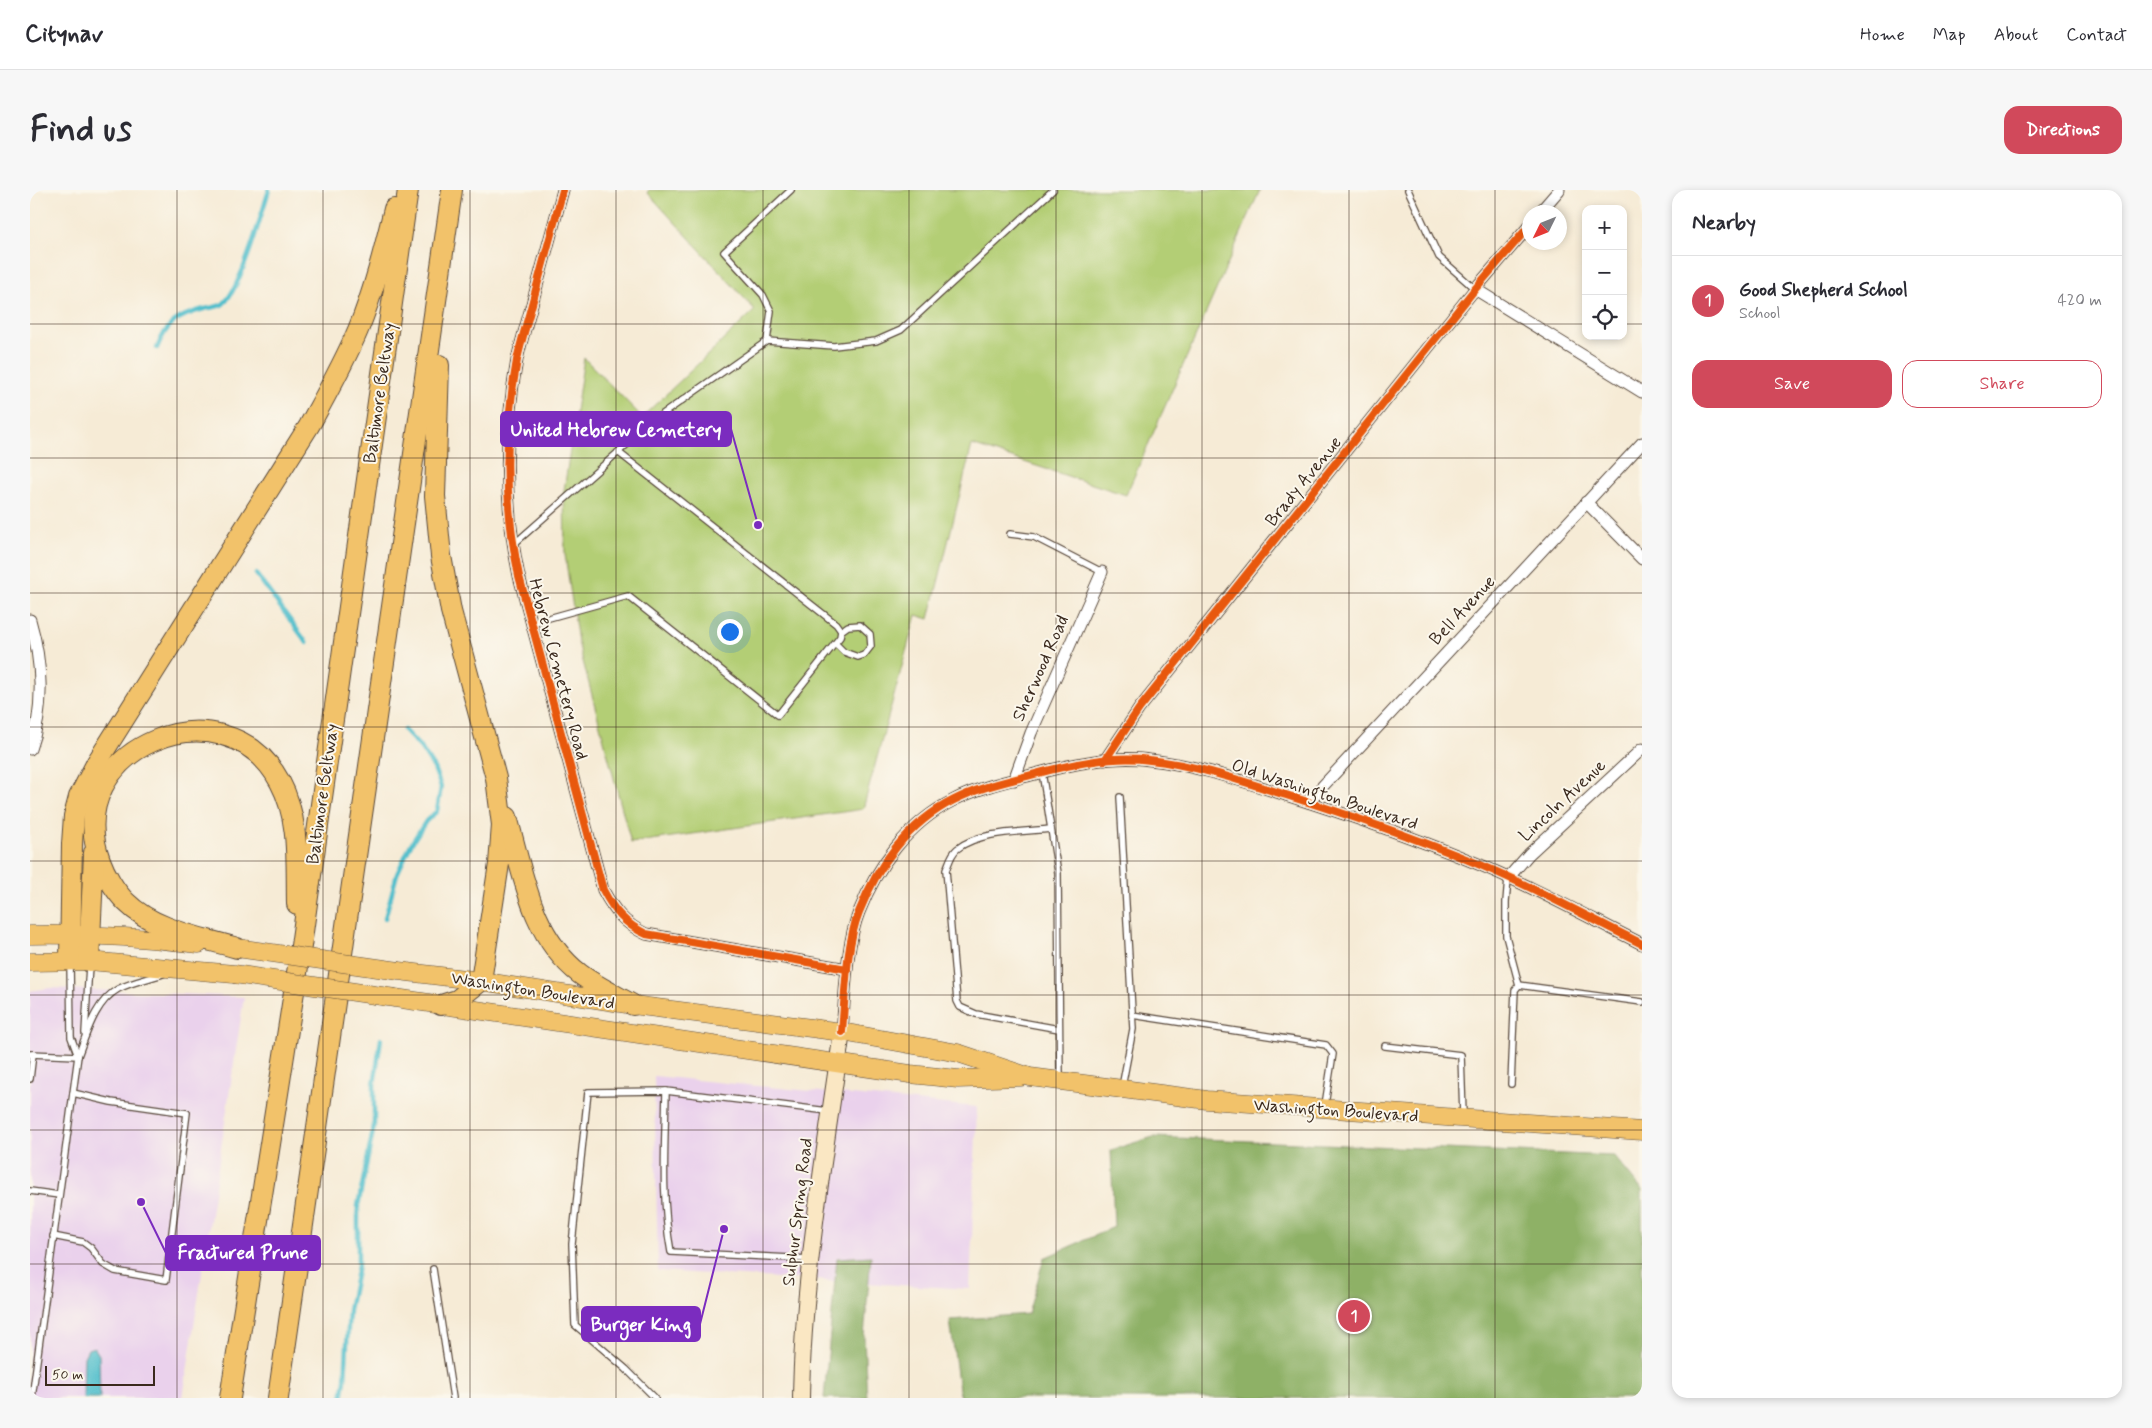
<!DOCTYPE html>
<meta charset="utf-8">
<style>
body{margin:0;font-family:Mynerve,sans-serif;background:#f7f7f7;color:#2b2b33}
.controls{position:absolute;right:15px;top:15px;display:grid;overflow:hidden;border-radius:10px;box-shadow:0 2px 8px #0003}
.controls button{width:45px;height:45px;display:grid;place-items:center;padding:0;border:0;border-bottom:1px solid #e1e1e2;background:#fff;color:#2b2b33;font:25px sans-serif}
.compass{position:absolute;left:1492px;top:15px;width:45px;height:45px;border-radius:50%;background:#fff;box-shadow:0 2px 8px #0003;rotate:227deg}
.scale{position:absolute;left:15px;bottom:12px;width:110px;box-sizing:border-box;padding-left:5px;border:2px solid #3b2a1e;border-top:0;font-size:14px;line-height:18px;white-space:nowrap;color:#3b2a1e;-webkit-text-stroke:4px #fbf7ec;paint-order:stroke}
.you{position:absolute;left:699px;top:441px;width:18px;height:18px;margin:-12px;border:4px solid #fff;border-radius:50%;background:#1a73e8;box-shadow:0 0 0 8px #1a73e833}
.badge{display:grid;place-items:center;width:32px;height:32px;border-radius:50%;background:#d1495b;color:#fff;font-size:16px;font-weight:700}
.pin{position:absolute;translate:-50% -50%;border:2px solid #fff;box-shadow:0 1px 5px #0006}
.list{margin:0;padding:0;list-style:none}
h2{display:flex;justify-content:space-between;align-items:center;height:65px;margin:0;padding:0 20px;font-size:21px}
h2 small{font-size:16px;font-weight:400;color:#7c7c81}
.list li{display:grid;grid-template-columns:32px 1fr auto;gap:15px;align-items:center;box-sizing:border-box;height:90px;padding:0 20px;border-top:1px solid #e1e1e2}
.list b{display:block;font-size:19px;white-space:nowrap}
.list p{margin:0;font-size:16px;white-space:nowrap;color:#7c7c81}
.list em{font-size:16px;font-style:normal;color:#7c7c81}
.actions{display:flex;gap:10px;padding:15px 20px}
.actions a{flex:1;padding:11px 0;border:1px solid #d1495b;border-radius:15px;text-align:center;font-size:18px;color:#d1495b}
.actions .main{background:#d1495b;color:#fff}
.icon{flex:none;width:28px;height:28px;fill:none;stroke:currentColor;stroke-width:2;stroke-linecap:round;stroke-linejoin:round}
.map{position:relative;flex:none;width:1612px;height:1208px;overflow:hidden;border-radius:15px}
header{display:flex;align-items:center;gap:30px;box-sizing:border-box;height:70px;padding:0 25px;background:#fff;border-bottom:1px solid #e1e1e2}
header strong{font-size:24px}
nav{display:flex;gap:28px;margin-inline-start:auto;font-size:18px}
.intro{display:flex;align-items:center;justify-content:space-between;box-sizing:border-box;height:120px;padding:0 30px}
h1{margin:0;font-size:35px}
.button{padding:12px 22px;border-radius:15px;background:#d1495b;color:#fff;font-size:18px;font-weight:700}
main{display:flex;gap:30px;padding:0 30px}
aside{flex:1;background:#fff;border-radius:15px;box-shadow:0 2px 8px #0003}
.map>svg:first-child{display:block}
.built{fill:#ead1ec}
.green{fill:#b3ce74;stroke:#777c49}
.forest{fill:#8eb166;stroke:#646e42}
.water{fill:#53bfcc;stroke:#477475}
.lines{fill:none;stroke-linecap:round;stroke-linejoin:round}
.stream{stroke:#53bfcc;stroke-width:4.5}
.service-casing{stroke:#57473a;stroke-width:8}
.minor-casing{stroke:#57473a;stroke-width:13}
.secondary-casing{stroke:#57473a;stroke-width:18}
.primary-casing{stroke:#57473a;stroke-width:19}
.motorway-casing{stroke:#57473a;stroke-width:22}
.service{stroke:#fff;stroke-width:5.5}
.minor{stroke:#fff;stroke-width:11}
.secondary{stroke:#fae7c3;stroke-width:16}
.primary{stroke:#f2c26a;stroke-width:18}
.motorway{stroke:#f2c26a;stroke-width:20}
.primary-bridge-casing{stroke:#57473a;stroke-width:19;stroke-linecap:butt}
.primary-bridge{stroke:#f2c26a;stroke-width:18}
.cycleway-casing{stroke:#fbf7ec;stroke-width:11}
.cycleway{stroke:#e8590c;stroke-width:8}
.grid{fill:none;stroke:#3b2a1e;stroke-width:1;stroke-opacity:0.55}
.labels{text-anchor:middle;stroke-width:4;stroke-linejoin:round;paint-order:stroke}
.street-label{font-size:18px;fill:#3b2a1e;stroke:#fbf7ec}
.leader{fill:none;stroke:#7b2cbf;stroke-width:2}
.callout-dot{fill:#7b2cbf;stroke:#fbf7ec;stroke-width:2}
.callout{fill:#7b2cbf;stroke:#7b2cbf;stroke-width:2}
.callout-label{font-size:19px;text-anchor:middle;font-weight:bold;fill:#fff}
</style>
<header>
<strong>Citynav</strong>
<nav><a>Home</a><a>Map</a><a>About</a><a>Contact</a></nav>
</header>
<div class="intro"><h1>Find us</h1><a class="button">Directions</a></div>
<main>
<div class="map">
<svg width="1612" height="1208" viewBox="0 0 1612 1208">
<rect width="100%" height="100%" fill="#fbf7ec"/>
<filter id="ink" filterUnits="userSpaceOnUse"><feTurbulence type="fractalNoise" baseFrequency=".02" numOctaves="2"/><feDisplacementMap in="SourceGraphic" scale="10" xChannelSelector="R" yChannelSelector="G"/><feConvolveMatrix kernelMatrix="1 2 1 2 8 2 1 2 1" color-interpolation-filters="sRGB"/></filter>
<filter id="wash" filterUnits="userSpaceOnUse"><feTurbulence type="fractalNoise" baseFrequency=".0096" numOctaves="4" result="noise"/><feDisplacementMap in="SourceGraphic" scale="20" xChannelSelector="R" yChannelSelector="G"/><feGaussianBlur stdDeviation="1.12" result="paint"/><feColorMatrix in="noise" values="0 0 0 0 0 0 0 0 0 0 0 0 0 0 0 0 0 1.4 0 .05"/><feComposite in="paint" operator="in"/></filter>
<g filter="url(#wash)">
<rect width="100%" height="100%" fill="#f6ebd6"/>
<g class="built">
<polygon points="20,798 214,807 153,1208 0,1208 0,801"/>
<polygon points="624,886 947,917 940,1099 628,1081"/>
</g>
<polygon class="green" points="619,0 1230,0 1096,305 942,255 899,429 886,425 833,619 601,653 548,452 535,365 534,300 554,168 612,227 725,120 617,2"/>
<g class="forest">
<polygon points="1123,947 1584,966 1612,1000 1612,1208 930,1208 920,1130 998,1124 1014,1068 1084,1037 1081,960"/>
<polygon points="841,1066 834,1147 837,1208 794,1208 807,1068"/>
</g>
<polygon class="water" points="64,1157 69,1165 70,1208 53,1208 54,1167 58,1159"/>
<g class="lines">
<g class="stream">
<path d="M127,158C137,132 148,126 174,119C180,118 188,117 193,114C211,99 231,25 239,0"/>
<polyline points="226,384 277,453"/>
<polyline points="355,728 367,684 381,654 396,631 407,621 411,597 404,578 391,558 374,540"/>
<polyline points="312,1208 315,1190 319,1120 328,1076 328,1016 344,936 344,894 351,849"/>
</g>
</g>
</g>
<g filter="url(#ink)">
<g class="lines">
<g class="service-casing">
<g id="service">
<polyline points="1378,0 1409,67 1445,99"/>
<polyline points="737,151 741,121 733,105 694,62 761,0"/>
<polyline points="980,344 1004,347 1072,382"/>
<polyline points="484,354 627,228 737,151 804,156 846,151 871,140 1023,0"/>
<polyline points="501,433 598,406 748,525 810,447 811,441 806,434 588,262"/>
<polyline points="806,454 814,462 828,467 834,465 841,456 840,444 830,435 818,436 811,441"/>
<polyline points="1012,582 1028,683 1030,889"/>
<polyline points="1090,607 1103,839 1092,897"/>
<path d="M1021,639C993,642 949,641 927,659C921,664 919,673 916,680L927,811L930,817L946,824L1029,839"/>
<polyline points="1478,688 1476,712 1476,746 1489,795"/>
<polyline points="40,772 41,847 48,866"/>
<polyline points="1102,825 1296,855 1303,864 1295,915"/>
<polyline points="55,843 59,775"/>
<polyline points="1355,856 1431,865 1433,925"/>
<polyline points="0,864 48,866"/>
<polyline points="0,889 3,864"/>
<polyline points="1481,894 1485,800 1489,795 1612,812"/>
<path d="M636,901C635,955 631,1009 641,1062L780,1069"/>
<polyline points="0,1001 29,1005"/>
<polyline points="23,1046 53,1052 61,1058 73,1074 85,1081 136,1090 157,923 81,912 43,903"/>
<polyline points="403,1079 423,1208"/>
<path d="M2,1208L48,866C57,843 65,812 88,799C101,792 118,789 133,784"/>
<polyline points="625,1208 596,1179 545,1135 542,1054 558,902 636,901 798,921"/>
</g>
</g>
<g class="minor-casing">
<g id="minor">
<path d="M533,0C523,38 512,76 502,114C497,133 491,151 487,170C474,241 474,315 489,386L573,700C584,721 595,734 616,744L817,779"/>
<polyline points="1510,22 1529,0"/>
<polyline points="1445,99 1612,202"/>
<polyline points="1556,312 1612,369"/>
<path d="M0,430C12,471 15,518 0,559"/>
<polyline points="1075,570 1109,519 1445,99 1500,35"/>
<polyline points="984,590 1001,543 1072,382"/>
<polyline points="1278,612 1612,253"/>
<polyline points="1478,688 1499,664 1612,559"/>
<path d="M812,842C815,807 816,754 829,722C847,676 878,633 924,610C949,597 979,591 1005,584C1042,574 1082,565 1120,570C1166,575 1212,591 1256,605C1316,624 1377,645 1436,669C1496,693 1554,725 1612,754"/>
</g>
</g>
<g class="secondary-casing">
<path id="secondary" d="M771,1208C773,1085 795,963 812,842"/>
</g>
<g class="primary-casing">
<g id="primary">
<path d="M0,745C57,744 112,747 169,754"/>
<polyline points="0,772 59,771 204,784"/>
<polyline points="369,781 451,791 603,815 812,842 928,863 1000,887 1177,910 1612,941"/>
<polyline points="365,808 880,884 928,889 991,887"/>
</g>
</g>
<g class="motorway-casing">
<g id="motorway">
<polyline points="409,175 405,306 411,366 421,421 466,588 472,635 469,674 451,791 427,810 411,815"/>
<path d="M477,627C493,683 501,746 550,784C566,796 585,805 603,815"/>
<path d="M207,758C170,747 124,740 96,712C85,701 75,684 70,670C29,559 195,489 250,592C270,629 266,673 267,714"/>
<path d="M40,770L42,654L44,626L49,607L67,572L279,236C296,205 314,173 328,140C344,101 354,60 364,19"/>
<polyline points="59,771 64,663"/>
<polyline points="200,1208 269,770 378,0"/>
<polyline points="248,1208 422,0"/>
</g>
</g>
<use href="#service" class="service"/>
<use href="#minor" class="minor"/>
<use href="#secondary" class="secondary"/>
<use href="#primary" class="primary"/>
<use href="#motorway" class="motorway"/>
<g class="primary-bridge-casing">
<g id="primary-bridge">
<polyline points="207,758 369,781"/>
<polyline points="204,784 365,808"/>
</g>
</g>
<use href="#primary-bridge" class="primary-bridge"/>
<g class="cycleway-casing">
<g id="cycleway">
<path d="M533,0C523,38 512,76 502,114C497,133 491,151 487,170C474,241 474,315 489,386L573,700C584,721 595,734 616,744L817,779"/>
<polyline points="1075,570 1109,519 1445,99 1500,35"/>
<path d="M812,842C815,807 816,754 829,722C847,676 878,633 924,610C949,597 979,591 1005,584C1042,574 1082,565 1120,570C1166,575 1212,591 1256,605C1316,624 1377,645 1436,669C1496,693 1554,725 1612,754"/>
</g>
</g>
<use href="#cycleway" class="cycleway"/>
</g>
</g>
<path class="grid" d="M147,0V1208M293,0V1208M440,0V1208M586,0V1208M733,0V1208M879,0V1208M1026,0V1208M1172,0V1208M1319,0V1208M1465,0V1208M0,134H1556M1593,134H1612M0,268H1612M0,403H1612M0,537H1612M0,671H1612M0,805H1612M0,940H1612M0,1074H1612"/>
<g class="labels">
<g class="street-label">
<text transform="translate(349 203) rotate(-82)" y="6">Baltimore Beltway</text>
<text transform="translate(1273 291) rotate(-51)" y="6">Brady Avenue</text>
<text transform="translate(1432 420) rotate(-47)" y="6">Bell Avenue</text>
<text transform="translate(1010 478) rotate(-66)" y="6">Sherwood Road</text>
<text transform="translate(529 479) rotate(75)" y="6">Hebrew Cemetery Road</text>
<text transform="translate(292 604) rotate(-82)" y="6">Baltimore Beltway</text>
<text transform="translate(1295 604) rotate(18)" y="6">Old Washington Boulevard</text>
<text transform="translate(1532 610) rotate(-43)" y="6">Lincoln Avenue</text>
<text transform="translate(503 800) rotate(9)" y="6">Washington Boulevard</text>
<text transform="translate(1306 920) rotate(4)" y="6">Washington Boulevard</text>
<text transform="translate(767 1022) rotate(-83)" y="6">Sulphur Spring Road</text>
</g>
</g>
<path class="leader" d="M728 335L701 239M111 1012L136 1063M694 1039L670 1134"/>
<g class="callout-dot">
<circle cx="728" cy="335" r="5"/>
<circle cx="111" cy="1012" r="5"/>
<circle cx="694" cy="1039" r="5"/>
</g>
<g class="callout">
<rect x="471" y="222" width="230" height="34" rx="5"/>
<rect x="136" y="1046" width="154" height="34" rx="5"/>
<rect x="552" y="1117" width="118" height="34" rx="5"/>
</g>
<g class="callout-label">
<text x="586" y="246">United Hebrew Cemetery</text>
<text x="213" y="1069">Fractured Prune</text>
<text x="611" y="1141">Burger King</text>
</g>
</svg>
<div class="controls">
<button>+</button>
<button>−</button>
<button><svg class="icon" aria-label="locate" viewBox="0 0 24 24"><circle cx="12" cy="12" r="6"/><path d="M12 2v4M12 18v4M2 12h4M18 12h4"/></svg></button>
</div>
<svg class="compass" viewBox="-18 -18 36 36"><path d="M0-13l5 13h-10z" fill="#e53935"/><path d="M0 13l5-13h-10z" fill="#7c7c81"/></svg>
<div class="scale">50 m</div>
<div class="you"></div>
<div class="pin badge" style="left:1324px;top:1126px">1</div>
</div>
<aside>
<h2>Nearby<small></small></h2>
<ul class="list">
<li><span class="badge">1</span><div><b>Good Shepherd School</b><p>School</p></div><em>420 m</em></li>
</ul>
<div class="actions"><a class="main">Save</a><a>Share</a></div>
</aside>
</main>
